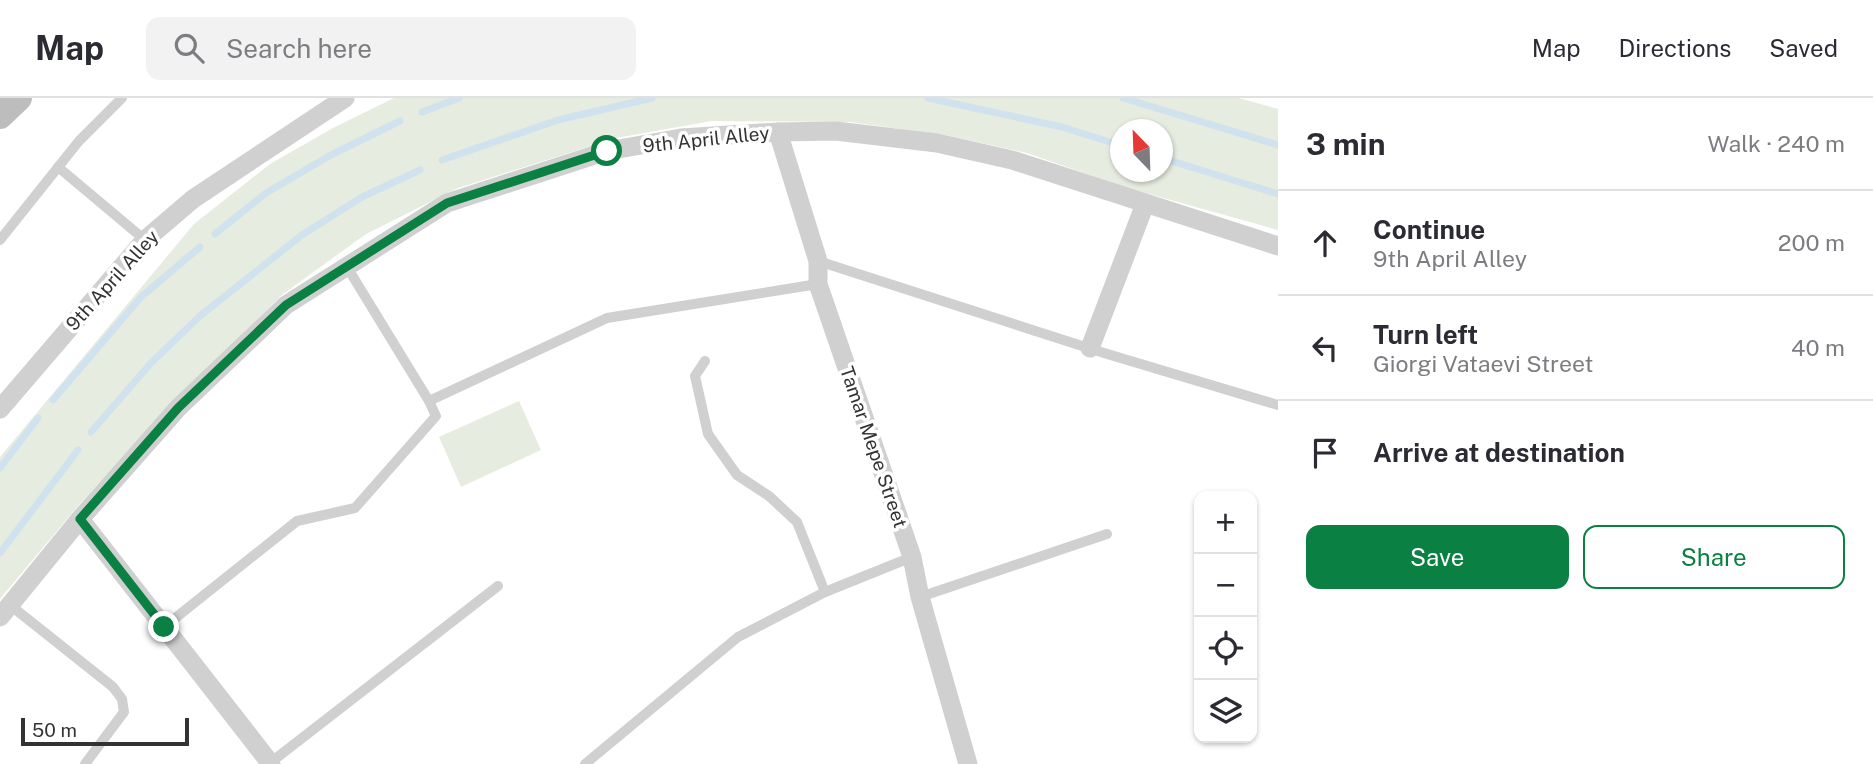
<!DOCTYPE html>
<meta charset="utf-8">
<style>
body{margin:0;font-family:"Public Sans",sans-serif;background:#f2f2f3;color:#2b2b33}
.controls{position:absolute;right:21px;bottom:21px;display:grid;overflow:hidden;border-radius:14px;box-shadow:0 2px 5px #0004}
.controls button{width:63px;height:63px;display:grid;place-items:center;padding:0;border:0;border-bottom:2px solid #e1e1e2;background:#fff;color:#2b2b33;font:35px sans-serif}
.compass{position:absolute;left:1110px;top:21px;width:63px;height:63px;border-radius:50%;background:#fff;box-shadow:0 2px 5px #0004;rotate:337deg}
.scale{position:absolute;left:21px;bottom:18px;width:168px;box-sizing:border-box;padding-left:7px;border:4px solid #333;border-top:0;font-size:19px;line-height:24px;white-space:nowrap;color:#333;-webkit-text-stroke:5px #fff;paint-order:stroke}
.stop{position:absolute;width:21px;height:21px;margin:-16px;border:5px solid #0b8043;border-radius:50%;background:#fff}
.stop.end{background:#0b8043;border-color:#fff;box-shadow:0 2px 7px #0008}
.list{margin:0;padding:0;list-style:none}
h2{display:flex;justify-content:space-between;align-items:center;height:91px;margin:0;padding:0 28px;font-size:30px}
h2 small{font-size:23px;font-weight:400;color:#7c7c81}
.list li{display:grid;grid-template-columns:46px 1fr auto;gap:21px;align-items:center;box-sizing:border-box;height:105px;padding:0 28px;border-top:2px solid #e1e1e2}
.list b{display:block;font-size:26px;white-space:nowrap}
.list p{margin:0;font-size:23px;white-space:nowrap;color:#7c7c81}
.list em{font-size:23px;font-style:normal;color:#7c7c81}
.actions{display:flex;gap:14px;padding:21px 28px}
.actions a{flex:1;padding:16px 0;border:2px solid #0b8043;border-radius:14px;text-align:center;font-size:24px;color:#0b8043}
.actions .main{background:#0b8043;color:#fff}
.icon{flex:none;width:38px;height:38px;fill:none;stroke:currentColor;stroke-width:2;stroke-linecap:round;stroke-linejoin:round}
.map{position:relative;flex:none;width:1278px;height:666px;overflow:hidden}
header{display:flex;align-items:center;gap:42px;box-sizing:border-box;height:98px;padding:0 35px;background:#fff;border-bottom:2px solid #e1e1e2}
header strong{font-size:33px}
nav{display:flex;gap:38px;margin-inline-start:auto;font-size:24px}
.search{width:490px;height:63px;background:#f2f2f3;display:flex;align-items:center;gap:18px;box-sizing:border-box;padding:0 24px;border-radius:14px;color:#7c7c81;font-size:26px}
main{display:flex}
aside{flex:1;background:#fff}
.map>svg:first-child{display:block}
.green{fill:#e6ecdf;fill-rule:evenodd}
.lines{fill:none;stroke-linecap:round;stroke-linejoin:round}
.stream{stroke:#cfe2ee;stroke-width:7}
.lane{stroke:#d0d0d0;stroke-width:10}
.street{stroke:#d0d0d0;stroke-width:19}
.secondary{stroke:#bdbdbd;stroke-width:26}
.route{stroke:#0b8043;stroke-width:9}
.labels{text-anchor:middle;stroke-width:7;stroke-linejoin:round;paint-order:stroke}
.street-label{font-size:19px;fill:#333;stroke:#fff}
</style>
<header>
<strong>Map</strong>
<div class="search"><svg class="icon" aria-label="search" viewBox="0 0 24 24"><circle cx="10" cy="10" r="6"/><path d="M15 15l6 6"/></svg>Search here</div>
<nav><a>Map</a><a>Directions</a><a>Saved</a></nav>
</header>
<main>
<div class="map">
<svg width="1278" height="666" viewBox="0 0 1278 666">
<rect width="100%" height="100%" fill="#fff"/>
<g class="green">
<path d="M394,0H1239L1278,11V132L1124,89L1027,55L945,37L850,24L712,23L616,40L458,90L366,136L283,196L176,301L77,409L0,501V359L194,126L270,66L333,30ZM1120,32H1162V74H1120Z"/>
<polygon points="519,303 541,352 461,389 439,339"/>
</g>
<g class="lines">
<g class="stream">
<polyline points="928,0 1062,29 1116,46"/>
<polyline points="1123,0 1278,47"/>
<polyline points="422,14 459,0"/>
<polyline points="1162,60 1278,96"/>
<polyline points="442,62 558,22 652,0"/>
<polyline points="215,136 266,95 329,58 400,23"/>
<polyline points="53,302 141,199 200,149"/>
<polyline points="91,334 152,264 200,218 302,137 362,99 420,72"/>
<polyline points="0,370 38,320"/>
<polyline points="0,455 78,352"/>
</g>
<g class="lane">
<polyline points="58,69 145,142"/>
<polyline points="0,142 79,43 122,0"/>
<polyline points="818,163 1104,255 1278,307"/>
<polyline points="705,263 695,278 708,336 737,377 769,398 797,424 825,494"/>
<polyline points="429,303 607,220 818,186"/>
<polyline points="920,499 1107,436"/>
<polyline points="10,507 113,589 122,601 124,614 85,666"/>
<polyline points="164,529 297,423 355,410 436,318 429,303 347,169"/>
<polyline points="270,665 498,488"/>
<polyline points="585,666 738,539 825,494 912,459"/>
</g>
<g class="street">
<polyline points="778,34 818,163 818,186 912,459 920,499 968,666"/>
<polyline points="1090,250 1145,106"/>
<polyline points="0,311 145,142 193,101 345,0"/>
<polyline points="80,421 271,666"/>
<polyline points="0,519 80,421 178,310 286,207 447,105 607,53 681,40 778,34 836,33 937,45 1012,62 1278,148"/>
</g>
<polyline class="secondary" points="0,18 19,0"/>
</g>
<g class="lines">
<polyline class="route" points="164,529 80,421 178,310 286,207 447,105 607,53"/>
</g>
<g class="labels">
<g class="street-label">
<text transform="translate(706 41) rotate(-6)" y="7">9th April Alley</text>
<text transform="translate(112 182) rotate(-48)" y="7">9th April Alley</text>
<text transform="translate(874 349) rotate(71)" y="7">Tamar Mepe Street</text>
</g>
</g>
</svg>
<div class="controls">
<button>+</button>
<button>−</button>
<button><svg class="icon" aria-label="locate" viewBox="0 0 24 24"><circle cx="12" cy="12" r="6"/><path d="M12 2v4M12 18v4M2 12h4M18 12h4"/></svg></button>
<button><svg class="icon" aria-label="layers" viewBox="0 0 24 24"><path d="M12 4l9 5-9 5-9-5zM3 14l9 5 9-5"/></svg></button>
</div>
<svg class="compass" viewBox="-18 -18 36 36"><path d="M0-13l5 13h-10z" fill="#e53935"/><path d="M0 13l5-13h-10z" fill="#7c7c81"/></svg>
<div class="scale">50 m</div>
<div class="stop" style="left:607px;top:53px"></div>
<div class="stop end" style="left:164px;top:529px"></div>
</div>
<aside>
<h2>3 min<small>Walk · 240 m</small></h2>
<ul class="list">
<li><svg class="icon" aria-label="ahead" viewBox="0 0 24 24"><path d="M12 20V5M6 11l6-6 6 6"/></svg><div><b>Continue</b><p>9th April Alley</p></div><em>200 m</em></li>
<li><svg class="icon" aria-label="left" viewBox="0 0 24 24"><path d="M17 20v-9H6M10 6l-5 5 5 5"/></svg><div><b>Turn left</b><p>Giorgi Vataevi Street</p></div><em>40 m</em></li>
<li><svg class="icon" aria-label="arrive" viewBox="0 0 24 24"><path d="M6 21V4h12l-3 4 3 4H6"/></svg><div><b>Arrive at destination</b></div></li>
</ul>
<div class="actions"><a class="main">Save</a><a>Share</a></div>
</aside>
</main>
